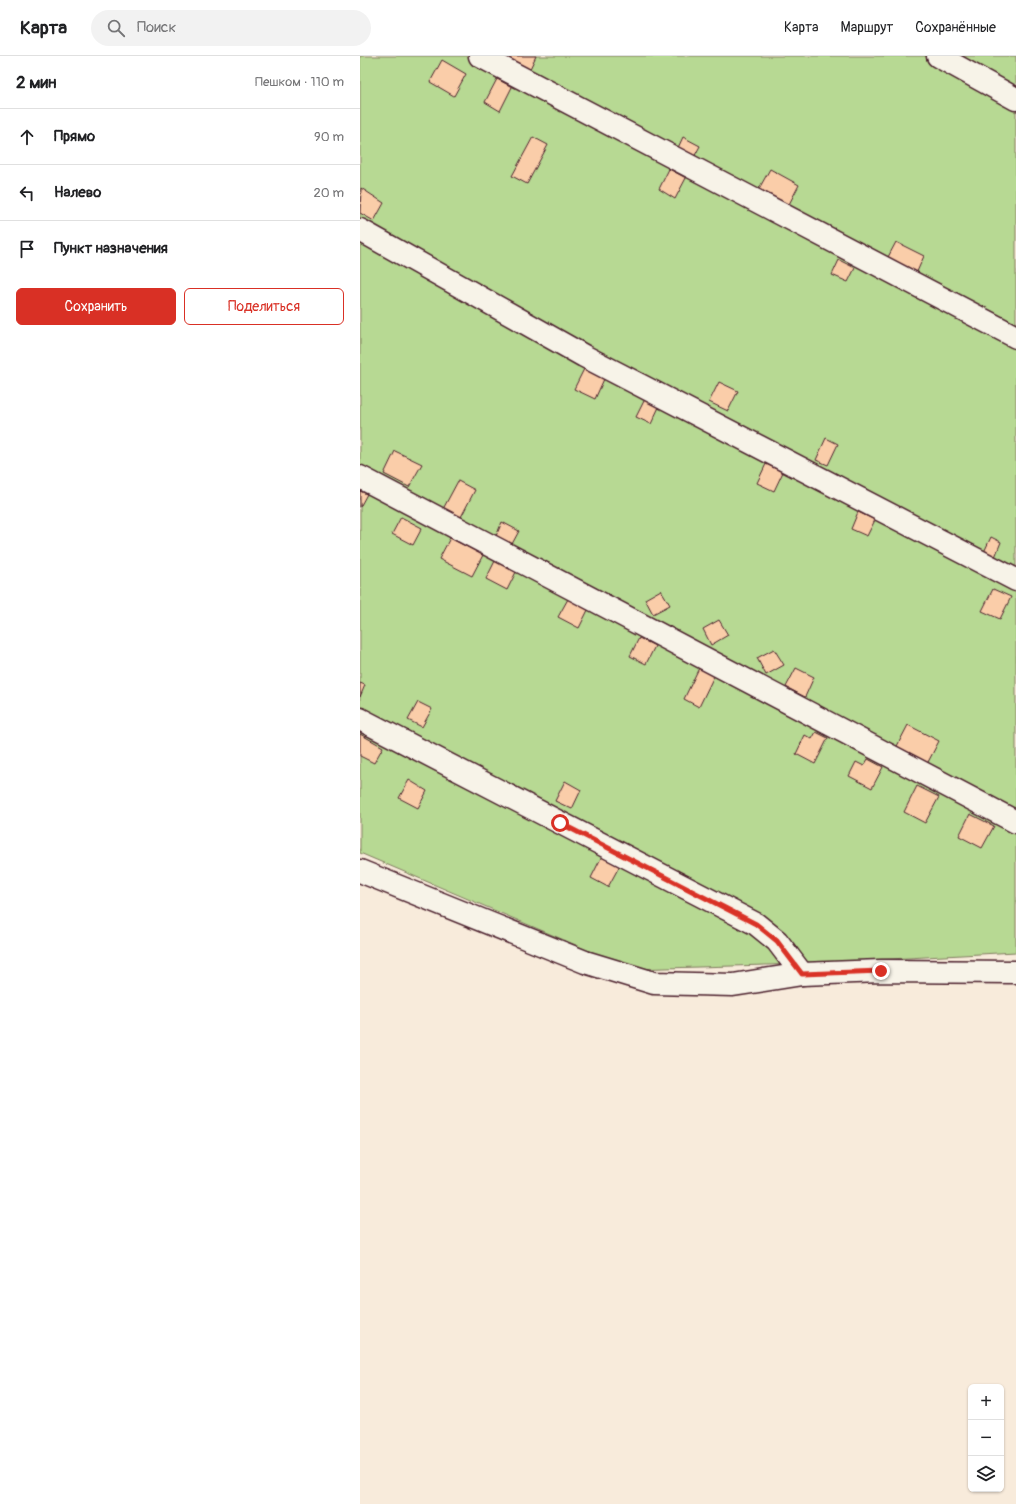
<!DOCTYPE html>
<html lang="ru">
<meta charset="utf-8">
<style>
body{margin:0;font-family:Pangolin,sans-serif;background:#f2f2f2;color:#202124}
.controls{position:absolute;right:12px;bottom:12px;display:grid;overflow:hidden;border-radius:6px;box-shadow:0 1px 3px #0004}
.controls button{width:36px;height:36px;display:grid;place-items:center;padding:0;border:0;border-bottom:1px solid #e0e0e0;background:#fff;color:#202124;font:20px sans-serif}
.stop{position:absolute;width:12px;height:12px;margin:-9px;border:3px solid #d93025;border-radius:50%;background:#fff}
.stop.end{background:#d93025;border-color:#fff;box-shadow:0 1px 4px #0008}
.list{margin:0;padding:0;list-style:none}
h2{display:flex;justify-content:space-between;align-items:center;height:52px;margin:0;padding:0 16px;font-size:17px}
h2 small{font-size:13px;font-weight:400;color:#757577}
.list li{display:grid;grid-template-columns:26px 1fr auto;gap:12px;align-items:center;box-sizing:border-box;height:56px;padding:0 16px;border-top:1px solid #e0e0e0}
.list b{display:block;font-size:15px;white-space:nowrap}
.list em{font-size:13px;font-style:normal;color:#757577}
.actions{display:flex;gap:8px;padding:12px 16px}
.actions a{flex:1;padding:9px 0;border:1px solid #d93025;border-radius:6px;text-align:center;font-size:14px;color:#d93025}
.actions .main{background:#d93025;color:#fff}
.icon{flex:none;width:22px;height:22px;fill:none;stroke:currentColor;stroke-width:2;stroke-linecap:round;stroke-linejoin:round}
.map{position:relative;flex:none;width:656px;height:1448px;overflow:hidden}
header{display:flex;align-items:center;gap:24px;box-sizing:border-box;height:56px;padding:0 20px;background:#fff;border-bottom:1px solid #e0e0e0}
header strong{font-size:19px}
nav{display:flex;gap:22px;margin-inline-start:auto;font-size:14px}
.search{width:280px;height:36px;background:#f2f2f2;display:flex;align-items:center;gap:10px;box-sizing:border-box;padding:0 14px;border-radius:22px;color:#757577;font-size:15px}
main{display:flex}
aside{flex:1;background:#fff}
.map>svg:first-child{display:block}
.green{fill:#b7d993;stroke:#807c5f}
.building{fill:#facda9;stroke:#4a1f2b}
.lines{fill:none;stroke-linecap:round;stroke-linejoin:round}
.minor-casing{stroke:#4a1f2b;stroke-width:25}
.minor{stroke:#f7f3e8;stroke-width:22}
.route{stroke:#d93025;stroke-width:5}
</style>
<header>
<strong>Карта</strong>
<div class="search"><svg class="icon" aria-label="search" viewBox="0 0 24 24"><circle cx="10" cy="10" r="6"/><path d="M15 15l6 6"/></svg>Поиск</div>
<nav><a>Карта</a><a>Маршрут</a><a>Сохранённые</a></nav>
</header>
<main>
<aside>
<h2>2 мин<small>Пешком · 110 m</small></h2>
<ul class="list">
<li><svg class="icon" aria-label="ahead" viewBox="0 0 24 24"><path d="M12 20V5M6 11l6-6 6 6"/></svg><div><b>Прямо</b></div><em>90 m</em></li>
<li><svg class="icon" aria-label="left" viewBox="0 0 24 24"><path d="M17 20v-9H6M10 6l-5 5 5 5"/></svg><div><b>Налево</b></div><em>20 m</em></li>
<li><svg class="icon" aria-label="arrive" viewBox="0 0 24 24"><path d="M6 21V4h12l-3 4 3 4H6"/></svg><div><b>Пункт назначения</b></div></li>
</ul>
<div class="actions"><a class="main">Сохранить</a><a>Поделиться</a></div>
</aside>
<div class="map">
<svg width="656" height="1448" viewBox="0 0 656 1448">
<rect width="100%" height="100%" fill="#f8ebdb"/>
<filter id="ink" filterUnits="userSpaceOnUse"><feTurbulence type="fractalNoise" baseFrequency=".025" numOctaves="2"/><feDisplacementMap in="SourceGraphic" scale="8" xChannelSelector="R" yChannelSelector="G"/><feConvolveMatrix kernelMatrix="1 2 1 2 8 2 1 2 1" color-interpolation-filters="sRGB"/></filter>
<g filter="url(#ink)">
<polygon class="green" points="0,0 656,0 656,896 439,908 272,913 0,797"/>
<g class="building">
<polygon points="148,0 176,0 168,17 145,5"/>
<polygon points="82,4 106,18 94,40 70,26"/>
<polygon points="137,23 152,31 140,55 125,46"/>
<polygon points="173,81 188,89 167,128 152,120"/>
<polygon points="323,81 340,90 333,103 317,94"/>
<polygon points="309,113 326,122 315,143 299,133"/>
<polygon points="410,113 439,129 426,154 396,138"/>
<polygon points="1,132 24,147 14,165 0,157"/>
<polygon points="536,186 564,200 556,218 527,203"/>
<polygon points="479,204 495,212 488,226 472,219"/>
<polygon points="224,313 244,323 235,343 214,333"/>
<polygon points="359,326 378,335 368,355 349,346"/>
<polygon points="285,343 300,349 291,368 276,361"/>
<polygon points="466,382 478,388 468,409 456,404"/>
<polygon points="35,395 62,408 49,431 24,418"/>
<polygon points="406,408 423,416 414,435 397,427"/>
<polygon points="98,425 115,434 101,461 83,453"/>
<polygon points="0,435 7,438 0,451"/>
<polygon points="498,456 515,464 507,480 491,473"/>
<polygon points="41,461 62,472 53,489 32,478"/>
<polygon points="142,466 159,475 152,488 136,480"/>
<polygon points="631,481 641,486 635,501 624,496"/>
<polygon points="90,482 123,499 112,520 79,503"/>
<polygon points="135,505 156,516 147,534 126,523"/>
<polygon points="633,533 651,541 640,563 622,555"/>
<polygon points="301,534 310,549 293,558 285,543"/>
<polygon points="208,543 228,554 219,572 198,561"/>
<polygon points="359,564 368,579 351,589 343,573"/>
<polygon points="279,582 295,590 286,608 270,600"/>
<polygon points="414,593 424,609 406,619 397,602"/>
<polygon points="339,612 354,620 339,651 324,643"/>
<polygon points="436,612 454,621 445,641 426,631"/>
<polygon points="0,627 5,629 0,641"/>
<polygon points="58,646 72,653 62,671 48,664"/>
<polygon points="548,669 579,685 567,708 536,692"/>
<polygon points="456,676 468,682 455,708 436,698 445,679 452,683"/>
<polygon points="0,678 23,691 14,707 0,700"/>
<polygon points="508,703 523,711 512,732 489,720 496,706 504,710"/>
<polygon points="49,724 67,735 58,752 39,742"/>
<polygon points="205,725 221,734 212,753 195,745"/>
<polygon points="557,730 579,741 565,767 544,756"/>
<polygon points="610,758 634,770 622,792 599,780"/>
<polygon points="242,800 260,809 248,831 231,822"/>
</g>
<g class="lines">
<g class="minor-casing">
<g id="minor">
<polyline points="120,0 656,281"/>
<polyline points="578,0 656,43"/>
<polyline points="0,174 224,300 656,524"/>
<polyline points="0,421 656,766"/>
<polyline points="0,663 396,868 417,885 442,918"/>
<polyline points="0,815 225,906 294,927 373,929 442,918 521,915 656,916"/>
</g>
</g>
<use href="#minor" class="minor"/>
</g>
</g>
<g class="lines" filter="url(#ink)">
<polyline class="route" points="200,767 396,868 417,885 442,918 521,915"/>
</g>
</svg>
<div class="controls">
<button>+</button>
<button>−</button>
<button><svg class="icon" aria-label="layers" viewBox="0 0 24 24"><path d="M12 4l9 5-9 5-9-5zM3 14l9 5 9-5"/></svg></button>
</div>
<div class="stop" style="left:200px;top:767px"></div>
<div class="stop end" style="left:521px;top:915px"></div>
</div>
</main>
